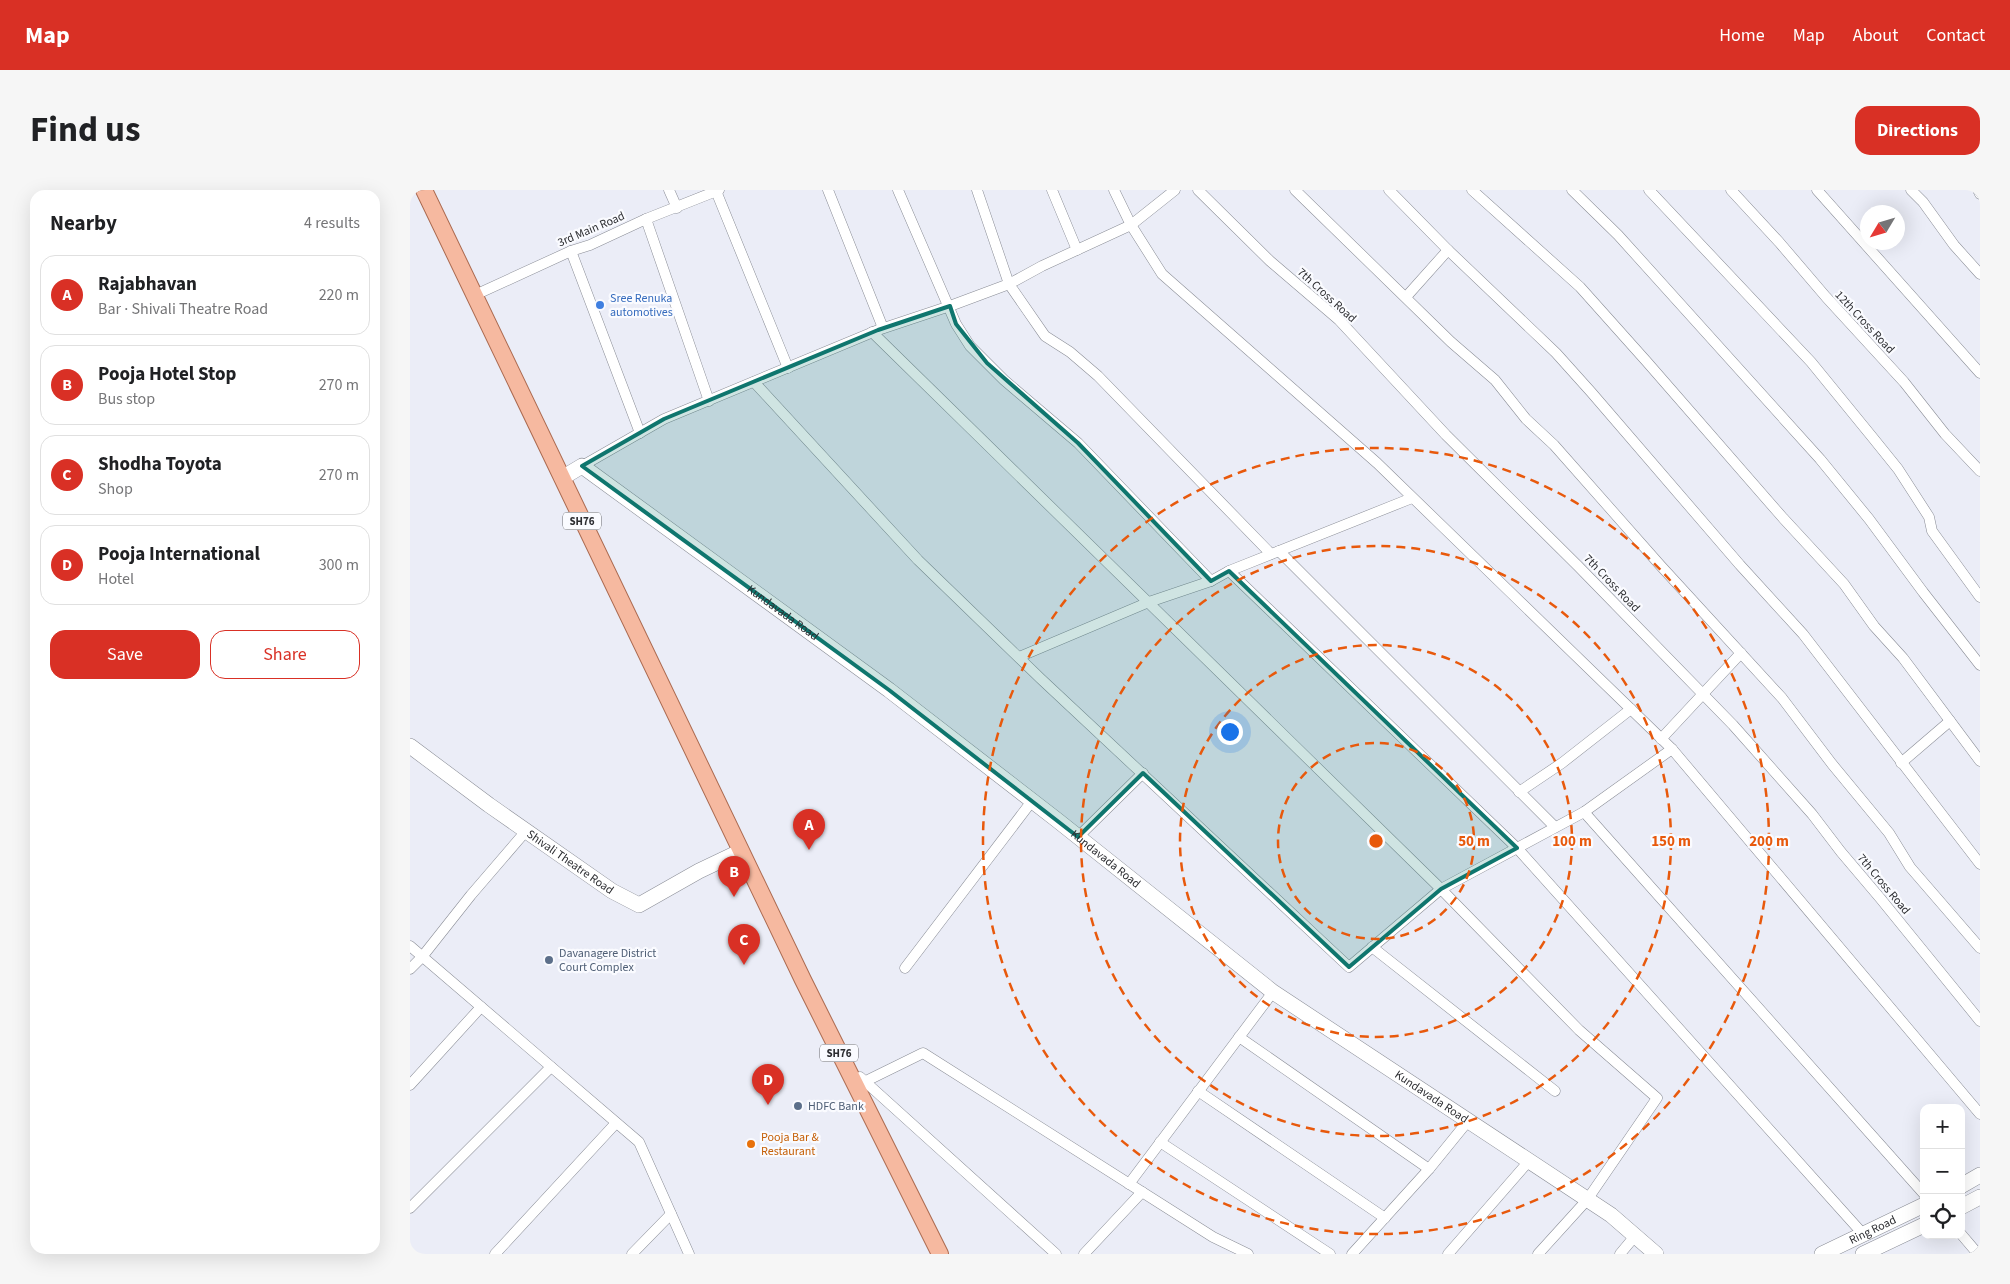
<!DOCTYPE html>
<meta charset="utf-8">
<style>
body{margin:0;font-family:"Source Sans 3",sans-serif;background:#f6f6f6;color:#202124}
.controls{position:absolute;right:15px;bottom:15px;display:grid;overflow:hidden;border-radius:10px;box-shadow:0 5px 20px #0002}
.controls button{width:45px;height:45px;display:grid;place-items:center;padding:0;border:0;border-bottom:1px solid #e0e0e0;background:#fff;color:#202124;font:25px sans-serif}
.compass{position:absolute;left:1450px;top:15px;width:45px;height:45px;border-radius:50%;background:#fff;box-shadow:0 5px 20px #0002;rotate:232deg}
.you{position:absolute;left:819px;top:541px;width:18px;height:18px;margin:-12px;border:4px solid #fff;border-radius:50%;background:#1a73e8;box-shadow:0 0 0 8px #1a73e833}
.badge{display:grid;place-items:center;width:32px;height:32px;border-radius:50%;background:#d93025;color:#fff;font-size:16px;font-weight:700}
.pin{position:absolute;translate:-50% -41px;filter:drop-shadow(0 1px 2px #0008)}
.pin::after{content:'';position:absolute;top:26px;width:18px;height:15px;background:inherit;clip-path:polygon(0 0,100% 0,50% 100%)}
.list{margin:0;padding:0;list-style:none}
h2{display:flex;justify-content:space-between;align-items:center;height:65px;margin:0;padding:0 20px;font-size:21px}
h2 small{font-size:16px;font-weight:400;color:#757577}
.list li{display:grid;grid-template-columns:32px 1fr auto;gap:15px;align-items:center;box-sizing:border-box;height:80px;margin:0 10px 10px;padding:0 10px;border:1px solid #e0e0e0;border-radius:15px}
.list b{display:block;font-size:19px;white-space:nowrap}
.list p{margin:0;font-size:16px;white-space:nowrap;color:#757577}
.list em{font-size:16px;font-style:normal;color:#757577}
.actions{display:flex;gap:10px;padding:15px 20px}
.actions a{flex:1;padding:11px 0;border:1px solid #d93025;border-radius:15px;text-align:center;font-size:18px;color:#d93025}
.actions .main{background:#d93025;color:#fff}
.icon{flex:none;width:28px;height:28px;fill:none;stroke:currentColor;stroke-width:2;stroke-linecap:round;stroke-linejoin:round}
.map{position:relative;flex:none;width:1570px;height:1064px;overflow:hidden;border-radius:15px}
header{display:flex;align-items:center;gap:30px;box-sizing:border-box;height:70px;padding:0 25px;background:#d93025;color:#fff}
header strong{font-size:24px}
nav{display:flex;gap:28px;margin-inline-start:auto;font-size:18px}
.intro{display:flex;align-items:center;justify-content:space-between;box-sizing:border-box;height:120px;padding:0 30px}
h1{margin:0;font-size:35px}
.button{padding:12px 22px;border-radius:15px;background:#d93025;color:#fff;font-size:18px;font-weight:700}
main{display:flex;gap:30px;padding:0 30px}
aside{flex:1;background:#fff;border-radius:15px;box-shadow:0 5px 20px #0002}
.map>svg:first-child{display:block}
.lines{fill:none;stroke-linecap:round;stroke-linejoin:round}
.street-casing{stroke:#8a8d96;stroke-width:11}
.secondary-casing{stroke:#8a8d96;stroke-width:16}
.primary-casing{stroke:#ab6a50;stroke-width:18}
.street{stroke:#fff;stroke-width:10}
.secondary{stroke:#fff;stroke-width:15}
.primary{stroke:#f6b9a0;stroke-width:16}
.marked{fill:#0f766e;fill-opacity:0.2;stroke:#0f766e;stroke-width:4;stroke-linejoin:round}
.ring{fill:none;stroke:#e8590c;stroke-width:2.5;stroke-dasharray:9 6}
.shop-dot{fill:#3f7fe0;stroke:#fafbff;stroke-width:2}
.service-dot{fill:#5c6f8a;stroke:#fafbff;stroke-width:2}
.food-dot{fill:#e8710a;stroke:#fafbff;stroke-width:2}
.labels{text-anchor:middle;stroke-width:4.5;stroke-linejoin:round;paint-order:stroke}
.shield{fill:#fafbff;stroke:#6a6b6f;stroke-width:1}
.shield-label{font-size:11px;font-weight:bold;fill:#2c2d31}
.street-label{font-size:12px;fill:#2c2d31;stroke:#fafbff}
.shop-label{font-size:12px;fill:#366cbe;stroke:#fafbff;text-anchor:start}
.service-label{font-size:12px;fill:#4e5e75;stroke:#fafbff;text-anchor:start}
.food-label{font-size:12px;fill:#c56008;stroke:#fafbff;text-anchor:start}
.centre{fill:#e8590c;stroke:#fafbff;stroke-width:2.5}
.ring-label{font-size:15px;text-anchor:middle;font-weight:bold;fill:#e8590c;stroke:#fafbff;stroke-width:4.5;stroke-linejoin:round;paint-order:stroke}
</style>
<header>
<strong>Map</strong>
<nav><a>Home</a><a>Map</a><a>About</a><a>Contact</a></nav>
</header>
<div class="intro"><h1>Find us</h1><a class="button">Directions</a></div>
<main>
<aside>
<h2>Nearby<small>4 results</small></h2>
<ul class="list">
<li><span class="badge">A</span><div><b>Rajabhavan</b><p>Bar · Shivali Theatre Road</p></div><em>220 m</em></li>
<li><span class="badge">B</span><div><b>Pooja Hotel Stop</b><p>Bus stop</p></div><em>270 m</em></li>
<li><span class="badge">C</span><div><b>Shodha Toyota</b><p>Shop</p></div><em>270 m</em></li>
<li><span class="badge">D</span><div><b>Pooja International</b><p>Hotel</p></div><em>300 m</em></li>
</ul>
<div class="actions"><a class="main">Save</a><a>Share</a></div>
</aside>
<div class="map">
<svg width="1570" height="1064" viewBox="0 0 1570 1064">
<rect width="100%" height="100%" fill="#ebedf7"/>
<g class="lines">
<g class="street-casing">
<g id="street">
<polyline points="259,0 267,18"/>
<polyline points="418,0 473,138"/>
<polyline points="488,0 546,134 560,156 594,190 668,253 801,391"/>
<polyline points="567,0 599,94 635,146 660,162 688,186 861,364"/>
<polyline points="642,0 667,60"/>
<polyline points="704,0 721,35 752,84 967,273 1262,559 1570,924"/>
<polyline points="788,0 860,71 929,130 1036,245 1168,376 1323,535 1402,624 1431,662 1470,708 1570,831"/>
<polyline points="885,0 1041,152 1085,190 1116,229 1144,255 1250,375 1372,508 1422,574 1479,643 1500,677 1570,758"/>
<polyline points="979,0 1038,60 1146,163 1181,202 1330,375 1393,444 1570,674"/>
<polyline points="1062,0 1170,97 1237,172 1373,328 1434,394 1464,436 1493,468 1570,571"/>
<polyline points="1162,0 1208,45 1410,269 1459,329 1513,402 1570,475"/>
<polyline points="1239,0 1401,172 1463,248 1488,279 1519,327 1522,341 1570,407"/>
<polyline points="1321,0 1369,52 1416,107 1494,192 1535,244 1570,281"/>
<polyline points="1407,0 1570,183"/>
<polyline points="1501,0 1513,12 1544,55 1570,84"/>
<polyline points="1568,0 1570,4"/>
<polyline points="306,1 378,178"/>
<polyline points="236,29 299,211"/>
<polyline points="161,61 230,243"/>
<polyline points="65,105 161,61 180,55 236,29 309,0"/>
<polyline points="996,107 1038,60"/>
<polyline points="462,142 1031,699 1169,840 1247,908 1177,1010 1128,1064"/>
<polyline points="344,192 508,370 631,489 939,777 1031,699 1174,622 1262,559"/>
<polyline points="172,276 254,229 468,140 540,116 599,94 632,76 721,35 765,0"/>
<polyline points="869,361 1145,637"/>
<polyline points="819,381 1107,658 1453,1044"/>
<polyline points="609,467 739,412 801,391 819,381 1002,308"/>
<polyline points="1251,549 1331,463"/>
<polyline points="1491,573 1540,531"/>
<polyline points="1109,602 1152,573 1221,519"/>
<polyline points="1174,622 1514,1004"/>
<polyline points="668,647 733,583"/>
<polyline points="0,756 229,952 279,1064"/>
<polyline points="962,757 1145,901"/>
<polyline points="495,778 622,611"/>
<polyline points="0,779 12,767 61,705 116,641"/>
<polyline points="829,847 1019,979"/>
<polyline points="450,887 646,1064"/>
<polyline points="454,892 513,863 803,1047 838,1064"/>
<polyline points="0,895 71,817"/>
<polyline points="788,901 975,1028"/>
<polyline points="750,952 920,1064"/>
<polyline points="719,994 863,802"/>
<polyline points="0,1018 141,877"/>
<polyline points="1551,1044 1568,1064"/>
<polyline points="85,1064 206,933"/>
<polyline points="222,1064 261,1024"/>
<polyline points="674,1064 732,1002"/>
<polyline points="942,1064 1019,979 1058,931"/>
<polyline points="1038,1064 1119,971"/>
<polyline points="1210,1064 1225,1046"/>
</g>
</g>
<g class="secondary-casing">
<g id="secondary">
<path id="s1" d="M152,288L172,276L479,500L647,630L863,802L1201,1025L1246,1064"/>
<path id="s2" d="M0,556L79,615L202,701L229,715L289,681L331,661"/>
<polyline points="1551,996 1570,985"/>
<polyline points="1551,1017 1570,1007"/>
<path id="s3" d="M1412,1064L1514,1015"/>
<polyline points="1453,1064 1514,1035"/>
</g>
</g>
<g class="primary-casing">
<polyline id="primary" points="14,0 393,790 530,1064"/>
</g>
<use href="#street" class="street"/>
<use href="#secondary" class="secondary"/>
<use href="#primary" class="primary"/>
</g>
<path class="marked" d="M540,116L546,134L577,173L668,253L801,391L819,381L1107,658L1031,699L939,777L733,583L668,647L479,500L172,276L254,229L468,140Z"/>
<g class="ring">
<circle cx="966" cy="651" r="98"/>
<circle cx="966" cy="651" r="196"/>
<circle cx="966" cy="651" r="295"/>
<circle cx="966" cy="651" r="393"/>
</g>
<circle class="shop-dot" cx="190" cy="115" r="5"/>
<g class="service-dot">
<circle cx="139" cy="770" r="5"/>
<circle cx="388" cy="916" r="5"/>
</g>
<circle class="food-dot" cx="341" cy="954" r="5"/>
<g class="labels">
<g class="shield">
<rect x="153" y="322.5" width="38" height="17" rx="4"/>
<rect x="410" y="854.5" width="38" height="17" rx="4"/>
</g>
<g class="shield-label">
<text x="172" y="335">SH76</text>
<text x="429" y="867">SH76</text>
</g>
<g class="street-label">
<text transform="translate(181 39) rotate(-23)" y="4">3rd Main Road</text>
<text transform="translate(917 105) rotate(42)" y="4">7th Cross Road</text>
<text transform="translate(1455 132) rotate(47)" y="4">12th Cross Road</text>
<text transform="translate(1202 393) rotate(46)" y="4">7th Cross Road</text>
<text dy="4" stroke="none"><textPath href="#s1" startOffset="272">Kundavada Road</textPath></text>
<text dy="4" stroke="none"><textPath href="#s1" startOffset="678">Kundavada Road</textPath></text>
<text dy="4" stroke="none"><textPath href="#s2" startOffset="198">Shivali Theatre Road</textPath></text>
<text transform="translate(1474 694) rotate(50)" y="4">7th Cross Road</text>
<text dy="4" stroke="none"><textPath href="#s1" startOffset="1082">Kundavada Road</textPath></text>
<text dy="4" stroke="none"><textPath href="#s3" startOffset="56">Ring Road</textPath></text>
</g>
<g class="shop-label">
<text x="200" y="112">Sree Renuka<tspan x="200" dy="14">automotives</tspan></text>
</g>
<g class="service-label">
<text x="149" y="767">Davanagere District<tspan x="149" dy="14">Court Complex</tspan></text>
<text x="398" y="920">HDFC Bank</text>
</g>
<g class="food-label">
<text x="351" y="951">Pooja Bar &amp;<tspan x="351" dy="14">Restaurant</tspan></text>
</g>
</g>
<circle cx="966" cy="651" r="8" class="centre"/>
<g class="ring-label">
<text x="1064" y="656">50 m</text>
<text x="1162" y="656">100 m</text>
<text x="1261" y="656">150 m</text>
<text x="1359" y="656">200 m</text>
</g>
</svg>
<div class="controls">
<button>+</button>
<button>−</button>
<button><svg class="icon" aria-label="locate" viewBox="0 0 24 24"><circle cx="12" cy="12" r="6"/><path d="M12 2v4M12 18v4M2 12h4M18 12h4"/></svg></button>
</div>
<svg class="compass" viewBox="-18 -18 36 36"><path d="M0-13l5 13h-10z" fill="#e53935"/><path d="M0 13l5-13h-10z" fill="#757577"/></svg>
<div class="you"></div>
<div class="pin badge" style="left:399px;top:660px">A</div>
<div class="pin badge" style="left:324px;top:707px">B</div>
<div class="pin badge" style="left:334px;top:775px">C</div>
<div class="pin badge" style="left:358px;top:915px">D</div>
</div>
</main>
